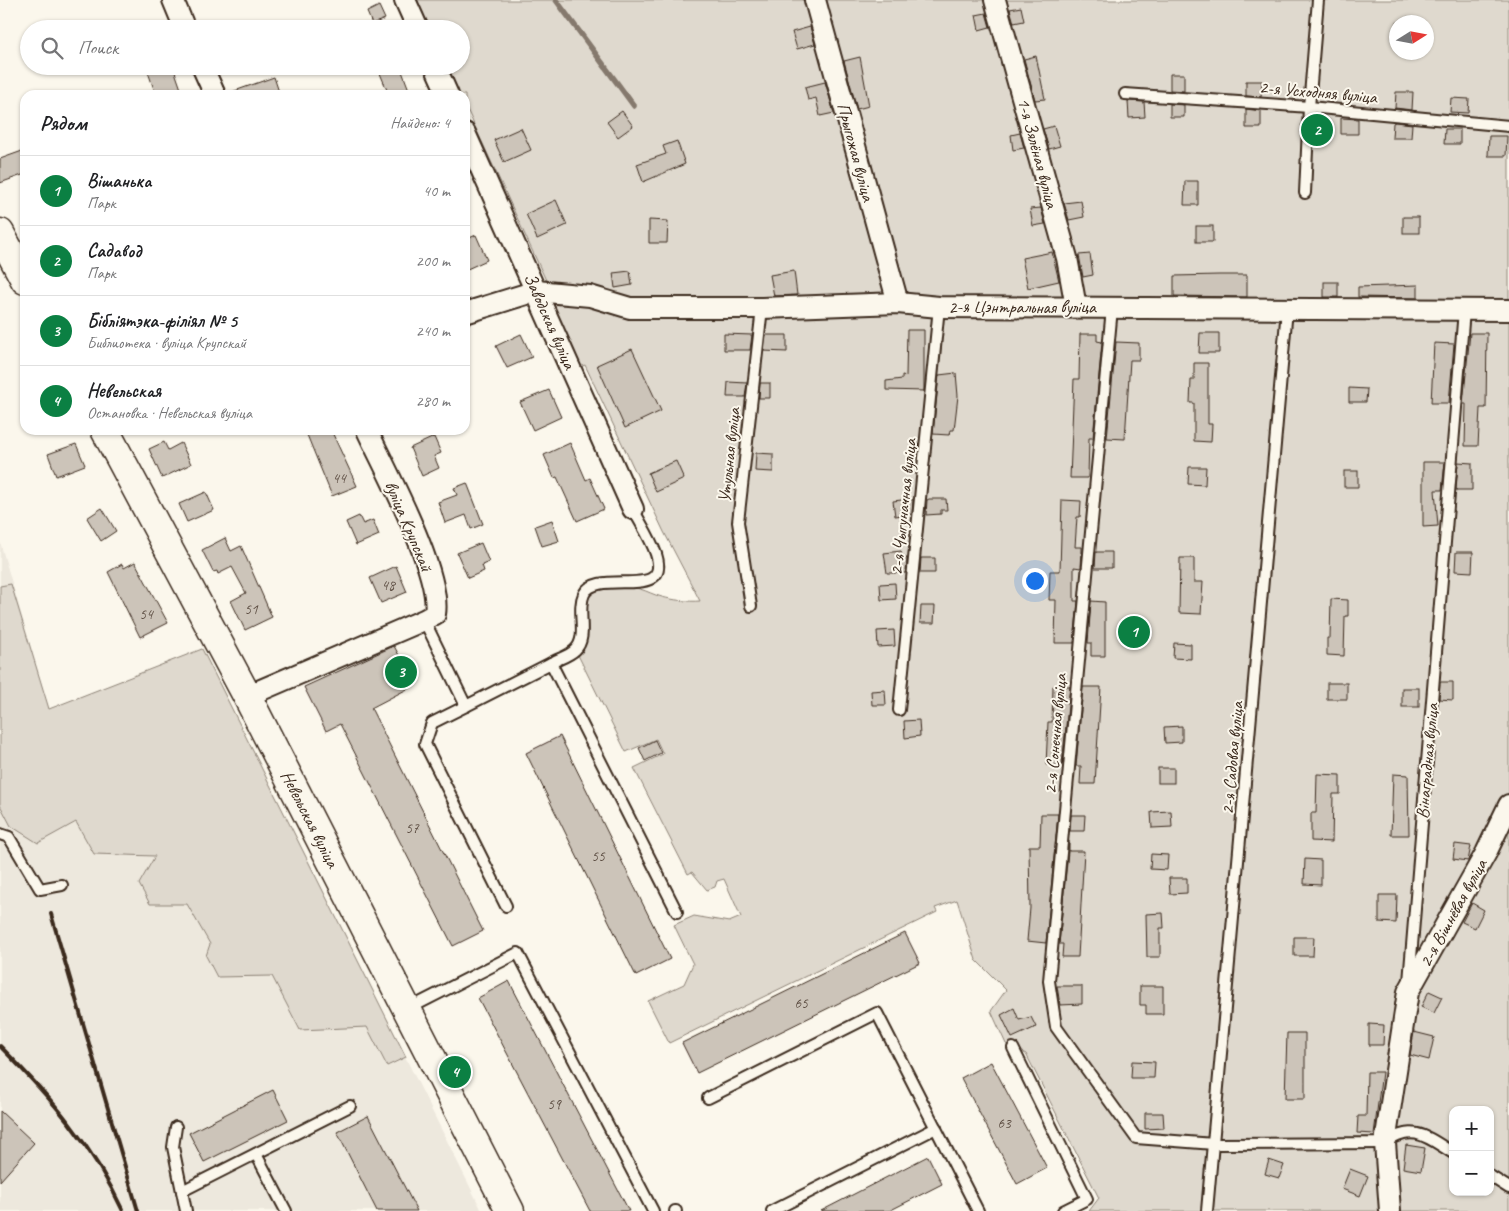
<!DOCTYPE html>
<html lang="ru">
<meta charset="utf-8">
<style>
body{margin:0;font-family:Caveat,sans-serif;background:#f2f2f2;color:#202124}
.controls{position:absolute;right:15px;bottom:15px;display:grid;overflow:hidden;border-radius:10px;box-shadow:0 1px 4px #0004}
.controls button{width:45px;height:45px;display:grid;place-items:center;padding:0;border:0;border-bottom:1px solid #e0e0e0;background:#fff;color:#202124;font:25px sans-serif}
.compass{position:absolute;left:1389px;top:15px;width:45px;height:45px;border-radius:50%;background:#fff;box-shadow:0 1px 4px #0004;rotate:79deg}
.you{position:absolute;left:1034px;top:580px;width:18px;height:18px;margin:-12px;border:4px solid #fff;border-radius:50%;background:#1a73e8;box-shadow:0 0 0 8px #1a73e833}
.badge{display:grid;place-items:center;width:32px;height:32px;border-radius:50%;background:#0b8043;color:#fff;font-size:16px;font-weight:700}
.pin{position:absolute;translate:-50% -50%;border:2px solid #fff;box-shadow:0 1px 5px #0006}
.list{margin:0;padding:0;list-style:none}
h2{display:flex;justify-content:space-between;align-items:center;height:65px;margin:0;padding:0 20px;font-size:21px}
h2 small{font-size:16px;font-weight:400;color:#757577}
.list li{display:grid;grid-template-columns:32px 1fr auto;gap:15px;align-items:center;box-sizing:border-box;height:70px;padding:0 20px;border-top:1px solid #e0e0e0}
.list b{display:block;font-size:19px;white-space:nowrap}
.list p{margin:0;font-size:16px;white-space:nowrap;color:#757577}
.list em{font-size:16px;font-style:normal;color:#757577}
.icon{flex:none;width:28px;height:28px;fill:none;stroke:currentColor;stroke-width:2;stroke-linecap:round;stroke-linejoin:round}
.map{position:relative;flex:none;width:1509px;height:1211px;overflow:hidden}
.search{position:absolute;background:#fff;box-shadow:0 1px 4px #0004;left:20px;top:20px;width:450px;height:55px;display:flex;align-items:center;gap:12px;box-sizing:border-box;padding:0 18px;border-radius:28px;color:#757577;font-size:19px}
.panel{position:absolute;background:#fff;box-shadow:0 1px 4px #0004;left:20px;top:90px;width:450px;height:345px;border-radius:15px}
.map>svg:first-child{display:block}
.built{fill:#ede8dd}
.green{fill:#dfd9ce;stroke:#8d8276;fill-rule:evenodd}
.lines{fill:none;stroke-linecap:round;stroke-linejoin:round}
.stream{stroke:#85796d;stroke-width:5.5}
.building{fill:#ccc4b9;stroke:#3b2a1e}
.lane-casing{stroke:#3b2a1e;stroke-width:14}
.street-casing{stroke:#3b2a1e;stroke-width:24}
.secondary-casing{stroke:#3b2a1e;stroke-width:31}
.lane{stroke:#fbf7ec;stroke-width:10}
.street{stroke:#fbf7ec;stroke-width:20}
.secondary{stroke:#fbf7ec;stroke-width:28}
.rail{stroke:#3b2a1e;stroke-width:4}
.labels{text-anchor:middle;stroke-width:4;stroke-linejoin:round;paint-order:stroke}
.number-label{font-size:15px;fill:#5f5045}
.street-label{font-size:18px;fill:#3b2a1e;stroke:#fbf7ec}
</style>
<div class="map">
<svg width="1509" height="1211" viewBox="0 0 1509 1211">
<rect width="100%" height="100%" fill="#fbf7ec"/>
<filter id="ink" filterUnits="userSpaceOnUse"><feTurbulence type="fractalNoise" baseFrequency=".02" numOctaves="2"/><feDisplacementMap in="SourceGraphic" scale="10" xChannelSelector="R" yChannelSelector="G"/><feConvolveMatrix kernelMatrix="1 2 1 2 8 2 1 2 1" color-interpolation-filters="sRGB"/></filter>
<g filter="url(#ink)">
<polygon class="built" points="0,542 49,709 202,649 482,1211 0,1211"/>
<g class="green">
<path d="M417,0H1509V1211H1089L1099,1198L1026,1054L1006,1044L991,1011L1006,990L976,960L957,900L935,908L937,912L669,1043L648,1001L684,984L693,964L674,925L694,916L729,922L741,917L724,879L717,881L715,887L707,890L692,872L688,874L634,768L663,754L656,739L626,752L578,655C593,632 579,616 589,596C596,583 627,586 640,589C647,591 654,595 662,597C673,600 688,602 700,601L664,532L585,365L578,368L552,310L556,302L465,105V95H460L447,66H461V29H430ZM1396,22H1426V52H1396ZM1453,1110H1490V1192H1453Z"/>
<polygon points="11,584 49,709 202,649 406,1057 387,1066 367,1027 300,1030 272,976 217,977 206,956 210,944 187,904 150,904 139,884 155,856 94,854 76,822 38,843 11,826 0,805 0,586"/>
</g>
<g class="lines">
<polyline class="stream" points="556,0 634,106"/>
</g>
<g class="building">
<polygon points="379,6 385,19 372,24 367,12"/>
<polygon points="1021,7 1024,21 1014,23 1010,9"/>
<polygon points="986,13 990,27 979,30 976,15"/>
<polygon points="810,27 815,44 797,49 792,32"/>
<polygon points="1036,56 1045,99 1035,100 1024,59"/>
<polygon points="860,57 869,106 857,109 844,61"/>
<polygon points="164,66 173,66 182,92 172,95 156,95 148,72"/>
<polygon points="377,66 400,66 411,95 389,95"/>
<polygon points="1170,74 1184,74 1184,91 1170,90"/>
<polygon points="274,77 280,95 229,95 229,93"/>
<polygon points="1246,81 1262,81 1261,97 1246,96"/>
<polygon points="825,82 834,113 820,116 816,98 808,100 805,87"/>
<polygon points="1396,92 1413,92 1412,110 1395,108"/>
<polygon points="1451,98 1469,99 1468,113 1450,112"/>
<polygon points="1128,101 1144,102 1145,117 1129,118"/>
<polygon points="1170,104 1184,105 1184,117 1170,117"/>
<polygon points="1246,109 1261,111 1261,128 1246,128"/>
<polygon points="622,111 633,126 618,137 607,122"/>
<polygon points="1341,118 1358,119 1358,134 1341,134"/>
<polygon points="1395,122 1412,124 1411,138 1392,138 1393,123"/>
<polygon points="1054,126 1060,146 1049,149 1043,129"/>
<polygon points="521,128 531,150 504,162 494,140"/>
<polygon points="1445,129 1460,129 1460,144 1444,144"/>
<polygon points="1020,133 1024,148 1013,150 1011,135"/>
<polygon points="1489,136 1507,136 1506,156 1488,156"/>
<polygon points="677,141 685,164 643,182 637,164 666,154 663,146"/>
<polygon points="25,150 25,174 0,183 0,159"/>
<polygon points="1185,181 1198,181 1198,205 1184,205"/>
<polygon points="556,200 567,225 537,239 526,214"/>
<polygon points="1081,201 1084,217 1069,220 1064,203"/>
<polygon points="1041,208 1045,224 1033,226 1030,209"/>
<rect x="1403" y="217" width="16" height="16"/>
<polygon points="649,220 668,221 667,243 649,243"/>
<rect x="1196" y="226" width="17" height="16"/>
<polygon points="476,235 487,260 465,270 465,240"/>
<polygon points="1052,252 1059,281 1028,288 1022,258"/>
<polygon points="1090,254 1093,275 1083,277 1079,255"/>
<polygon points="630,271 632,285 615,288 613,273"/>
<polygon points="794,271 797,295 774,296 770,275"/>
<polygon points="1219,275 1247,275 1247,297 1174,296 1174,276"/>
<rect x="1324" y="282" width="14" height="15"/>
<polygon points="1418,285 1418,298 1358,297 1358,287"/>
<polygon points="907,330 924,330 924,391 886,390 886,381 902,379 902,375 906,376"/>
<polygon points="1200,333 1219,333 1219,353 1199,353"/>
<polygon points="1470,333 1487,333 1486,408 1480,408 1478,446 1465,446 1466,404 1463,404"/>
<polygon points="521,334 532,357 507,368 496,346"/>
<polygon points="724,334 752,335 750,350 724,350"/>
<polygon points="1080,334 1097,334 1097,341 1102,342 1093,438 1089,438 1088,478 1070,478 1074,379 1079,379"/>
<polygon points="766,335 787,335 787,352 764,351"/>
<polygon points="1116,342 1139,343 1139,360 1130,360 1125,439 1107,438"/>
<polygon points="1434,343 1454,344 1449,403 1431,403"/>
<polygon points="632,349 661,411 625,428 597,365"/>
<polygon points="1194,363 1208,363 1208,424 1212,424 1211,442 1194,441 1194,403 1190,403 1191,380 1194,380"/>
<polygon points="956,373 958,396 954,430 950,430 949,435 933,434 939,375"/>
<polygon points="728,382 747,383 745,397 727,397"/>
<polygon points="760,383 770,383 770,398 759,398"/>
<polygon points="1349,388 1367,389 1366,402 1349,402"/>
<polygon points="549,390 561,417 533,430 520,402"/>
<polygon points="305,430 331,430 357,486 332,496"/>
<polygon points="434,437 441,453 434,456 439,468 422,476 410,448"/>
<polygon points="164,442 168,450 181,443 191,464 162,478 149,449"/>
<polygon points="570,443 586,480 590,478 604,509 577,521 557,477 554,478 544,455"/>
<polygon points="76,444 85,465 56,476 48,454"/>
<polygon points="756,453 773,454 773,472 755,471"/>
<polygon points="676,461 684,479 656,492 648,473"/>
<polygon points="1423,462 1445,462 1442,490 1435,490 1438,526 1423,527"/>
<polygon points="1458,462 1472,463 1472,490 1456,490"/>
<polygon points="1189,467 1206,467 1205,485 1188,484"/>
<rect x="1344" y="471" width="14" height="16"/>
<polygon points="467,483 483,524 471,529 466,515 445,523 438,502 457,495 454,488"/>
<polygon points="206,492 214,510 187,522 179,504"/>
<polygon points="910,499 913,500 912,514 895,516 893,501"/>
<polygon points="929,499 946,499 947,510 941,510 941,514 926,515 927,500"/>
<polygon points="1062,500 1081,501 1080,517 1077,517 1075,547 1082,547 1082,551 1081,568 1074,567 1074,601 1078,601 1074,643 1055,643 1056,600 1049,600 1050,571 1060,571"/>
<polygon points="102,508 116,531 101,541 87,518"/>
<polygon points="359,516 363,524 373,520 379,535 356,545 346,522"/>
<polygon points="552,520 559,541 542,546 535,526"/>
<polygon points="225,538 231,551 241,546 272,617 245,630 231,601 246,593 232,567 218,574 217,571 213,572 202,550"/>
<polygon points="481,543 489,562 482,565 484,571 468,578 457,553"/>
<polygon points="901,551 902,558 907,558 906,573 887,573 884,553"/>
<polygon points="1096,552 1112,552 1112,568 1095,568"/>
<polygon points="1456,552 1473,552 1472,572 1455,571"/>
<polygon points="921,558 935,558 935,573 920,573"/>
<polygon points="1180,558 1194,558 1194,582 1203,582 1201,614 1179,613"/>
<polygon points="135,562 168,623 140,637 108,572 122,564 124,568"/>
<polygon points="396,566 407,592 381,603 370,578"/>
<polygon points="895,583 896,599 881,600 880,584"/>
<polygon points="1331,599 1348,600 1348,616 1345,616 1344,656 1327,655 1327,638 1330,638"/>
<polygon points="1091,601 1105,602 1105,656 1091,656 1091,643 1088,643"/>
<polygon points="921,606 935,606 934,623 920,623"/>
<polygon points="894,630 895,646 878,647 877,631"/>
<polygon points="1174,643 1191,644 1191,659 1173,658"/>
<polygon points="394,646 415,685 371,708 483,931 453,946 340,724 326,731 304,687"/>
<polygon points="1440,682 1453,682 1453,700 1439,699"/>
<rect x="1327" y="683" width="20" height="16"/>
<polygon points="1053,686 1070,686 1062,765 1046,765 1048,722 1052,722"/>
<polygon points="1083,687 1101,687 1095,784 1080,784 1081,766 1076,766"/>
<rect x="1402" y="688" width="17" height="19"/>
<polygon points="885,690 886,705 872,705 871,691"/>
<polygon points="919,720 920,736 905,738 904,721"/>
<polygon points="1182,726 1182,742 1165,743 1164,727"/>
<polygon points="560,736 670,959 636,976 526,753"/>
<polygon points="655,740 661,753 645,761 639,748"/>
<rect x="1158" y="768" width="16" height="15"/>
<polygon points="1317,774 1340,775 1340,794 1333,794 1332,842 1311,841 1311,813 1316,813"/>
<polygon points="1393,774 1408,775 1409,835 1391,835"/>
<polygon points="1171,811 1172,827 1152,828 1151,812"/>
<polygon points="1041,814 1058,814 1046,943 1027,941 1030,908 1029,846 1040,846"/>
<polygon points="1071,815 1085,815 1084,831 1070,831"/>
<polygon points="1069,841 1069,851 1084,851 1078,957 1062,957 1063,944 1059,944"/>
<polygon points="1455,844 1471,846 1468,861 1453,859"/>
<polygon points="1151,854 1168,855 1167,870 1150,869"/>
<polygon points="1305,859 1321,860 1321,885 1304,884"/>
<polygon points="1169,878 1187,878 1187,893 1170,894"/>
<polygon points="1379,895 1397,895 1396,923 1379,922"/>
<polygon points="1472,903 1484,910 1475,928 1462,922"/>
<polygon points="1163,913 1164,928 1160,928 1160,957 1147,957 1146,914"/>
<polygon points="905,933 920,963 697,1073 682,1043"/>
<polygon points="1294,937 1314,937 1313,956 1294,956"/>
<polygon points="509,981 629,1211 590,1211 478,998"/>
<polygon points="1057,986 1082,986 1082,1004 1060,1005"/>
<polygon points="1140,986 1163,986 1163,1014 1146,1014 1146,1005 1140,1005"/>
<polygon points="1429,991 1442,997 1434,1013 1421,1007"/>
<polygon points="1014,1008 1019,1020 1031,1017 1036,1027 1012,1038 1001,1015"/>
<polygon points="1369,1024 1384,1025 1383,1045 1369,1045"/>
<polygon points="1414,1032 1434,1037 1429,1060 1410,1055"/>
<polygon points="1287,1033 1305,1033 1305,1099 1285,1099"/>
<polygon points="1132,1061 1155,1062 1154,1078 1131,1078"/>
<polygon points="991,1062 1047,1168 1017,1184 961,1078"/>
<polygon points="1367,1072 1382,1072 1374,1134 1357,1133 1358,1116 1366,1116"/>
<polygon points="273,1090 288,1120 204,1162 189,1133"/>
<polygon points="0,1111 34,1143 0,1181"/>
<polygon points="1145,1113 1163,1113 1164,1128 1145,1129"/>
<polygon points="368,1116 417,1211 377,1211 337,1132"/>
<polygon points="1406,1145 1425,1148 1421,1171 1403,1168"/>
<polygon points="928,1156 942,1184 889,1211 821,1211"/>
<polygon points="1269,1160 1284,1165 1279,1178 1265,1174"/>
<polygon points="1350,1169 1368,1176 1360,1196 1342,1189"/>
</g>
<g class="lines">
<g class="lane-casing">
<g id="lane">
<polyline points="1125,94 1309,107 1509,126"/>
<polyline points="1305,193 1309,107 1318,0"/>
<path d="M1112,308L1049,981L1056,1027L1136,1138L1214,1144L1385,1143C1413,1123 1427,1137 1453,1153"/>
<polyline points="751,606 738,522 762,308"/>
<polyline points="424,620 466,706 551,663 677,912"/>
<path d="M551,663C558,659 569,656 575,650C589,637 576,611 584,594C597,567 672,603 656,554C651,539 641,524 633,509"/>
<polyline points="466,706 432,723 425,744 506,906"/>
<polyline points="899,710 939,307"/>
<polyline points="0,834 9,837 40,889 62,885"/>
<polyline points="1409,982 1464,310"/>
<polyline points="408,1009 518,953 653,1211"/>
<polyline points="1013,1048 1087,1199 1063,1211"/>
<polyline points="708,1098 877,1013 978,1211"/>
<polyline points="176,1127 173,1147 186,1211"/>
<polyline points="256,1154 286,1211"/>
<polyline points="1490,1176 1509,1188"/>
<polyline points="182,1191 350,1106"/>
<polyline points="675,1211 676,1211"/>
<polyline points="772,1211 936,1128"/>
<polyline points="1207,1211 1287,309"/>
</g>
</g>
<g class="street-casing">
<g id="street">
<polyline points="173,0 185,29"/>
<polyline points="405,0 418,29"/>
<polyline points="815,0 898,303"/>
<polyline points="995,0 1067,258 1076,307"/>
<polyline points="202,66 215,95"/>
<polyline points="435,66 448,95"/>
<polyline points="465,133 633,509"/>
<polyline points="465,313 536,291 590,296 630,308 762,308 898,303 939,307 1509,310"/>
<path d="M247,696L424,620L435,614C442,573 386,471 367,430"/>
<polyline points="1390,1211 1385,1143 1408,992 1486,853 1509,805"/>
</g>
</g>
<g class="secondary-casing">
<g id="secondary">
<polyline points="0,233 25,280"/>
<polyline points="105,430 247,696 510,1211"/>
</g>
</g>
<use href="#lane" class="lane"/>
<use href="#street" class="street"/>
<use href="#secondary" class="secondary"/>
<g class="rail">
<polyline points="51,914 138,1211"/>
<path d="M0,1046C51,1098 92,1144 123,1211"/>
</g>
</g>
</g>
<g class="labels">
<g class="number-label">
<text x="339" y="483">44</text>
<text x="388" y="590">48</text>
<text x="251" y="614">51</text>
<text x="146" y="619">54</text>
<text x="412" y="833">57</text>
<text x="598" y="861">55</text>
<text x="801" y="1008">65</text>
<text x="554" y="1109">59</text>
<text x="1004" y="1128">63</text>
</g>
<g class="street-label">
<text transform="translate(1318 92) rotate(5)" y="6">2-я Усходняя вуліца</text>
<text transform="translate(856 152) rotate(75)" y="6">Прыгожая вуліца</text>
<text transform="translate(1038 153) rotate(75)" y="6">1-я Зялёная вуліца</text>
<text x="1022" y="313">2-я Цэнтральная вуліца</text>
<text transform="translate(550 321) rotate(66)" y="6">Заводская вуліца</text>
<text transform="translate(729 455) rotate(-84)" y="6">Утульная вуліца</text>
<text transform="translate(903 507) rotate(-84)" y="6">2-я Чыгуначная вуліца</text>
<text transform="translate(409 526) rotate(67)" y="6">вуліца Крупскай</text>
<text transform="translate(1055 734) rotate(-85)" y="6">2-я Сонечная вуліца</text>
<text transform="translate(1232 758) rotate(-85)" y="6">2-я Садовая вуліца</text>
<text transform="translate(1427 761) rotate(-85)" y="6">Вінаградная вуліца</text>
<text transform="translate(310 819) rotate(63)" y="6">Невельская вуліца</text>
<text transform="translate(1453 913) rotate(-61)" y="6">2-я Вішнёвая вуліца</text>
</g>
</g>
</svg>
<div class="controls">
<button>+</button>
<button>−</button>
</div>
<svg class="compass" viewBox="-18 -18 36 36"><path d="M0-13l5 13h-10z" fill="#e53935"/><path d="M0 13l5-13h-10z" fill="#757577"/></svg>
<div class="you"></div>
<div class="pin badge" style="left:1134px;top:632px">1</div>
<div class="pin badge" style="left:1317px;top:130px">2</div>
<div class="pin badge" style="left:401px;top:672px">3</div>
<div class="pin badge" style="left:455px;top:1072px">4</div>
<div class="search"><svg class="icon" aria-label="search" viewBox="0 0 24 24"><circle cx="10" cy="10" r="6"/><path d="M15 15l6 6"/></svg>Поиск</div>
<section class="panel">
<h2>Рядом<small>Найдено: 4</small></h2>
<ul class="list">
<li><span class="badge">1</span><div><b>Вішанька</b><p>Парк</p></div><em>40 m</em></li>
<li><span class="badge">2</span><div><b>Садавод</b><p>Парк</p></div><em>200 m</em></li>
<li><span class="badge">3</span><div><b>Бібліятэка-філіял № 5</b><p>Библиотека · вуліца Крупскай</p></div><em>240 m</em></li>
<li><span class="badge">4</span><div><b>Невельская</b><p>Остановка · Невельская вуліца</p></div><em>280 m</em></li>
</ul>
</section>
</div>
